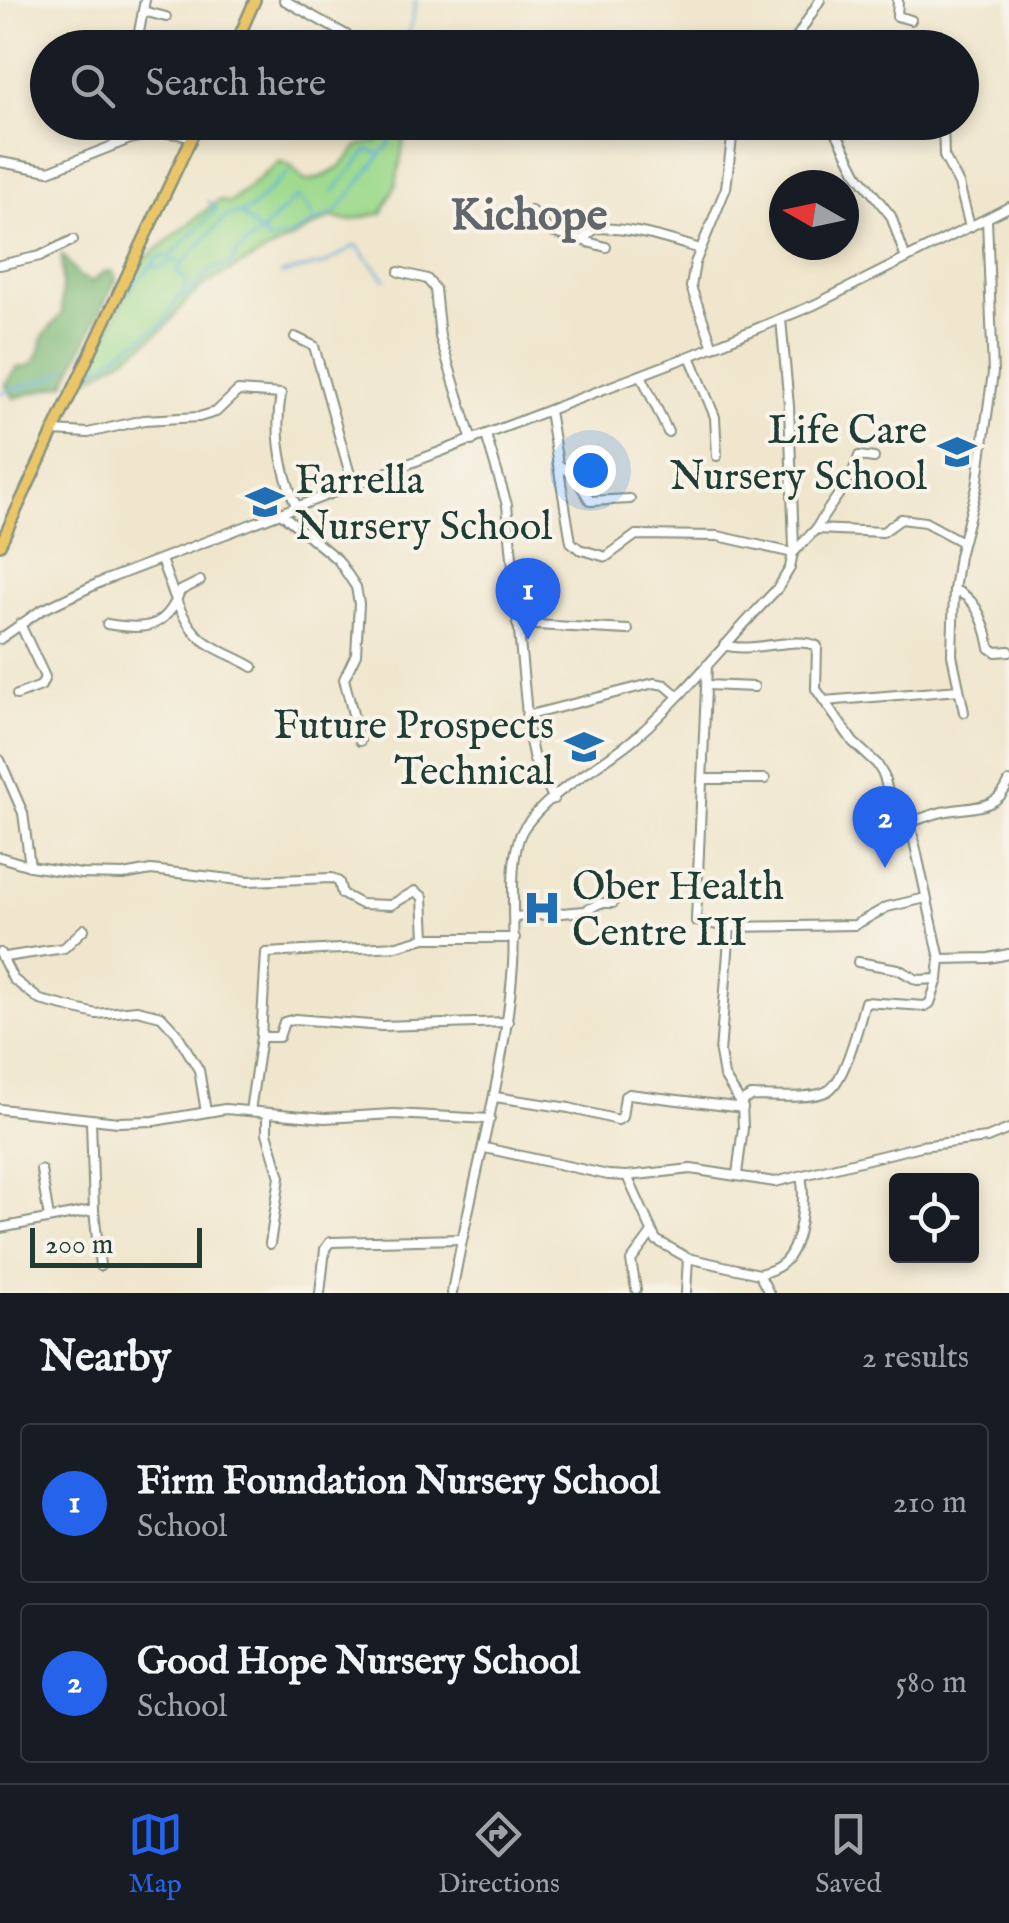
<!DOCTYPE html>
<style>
body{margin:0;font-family:"IM FELL English",serif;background:#242831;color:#f1f3f6}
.controls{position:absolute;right:30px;bottom:30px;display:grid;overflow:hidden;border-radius:10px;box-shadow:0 5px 15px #0003}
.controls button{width:90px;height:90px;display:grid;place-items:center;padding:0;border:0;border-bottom:2px solid #363941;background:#171b24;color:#f1f3f6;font:50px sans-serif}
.compass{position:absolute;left:769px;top:170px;width:90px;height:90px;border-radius:50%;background:#171b24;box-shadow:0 5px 15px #0003;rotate:279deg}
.scale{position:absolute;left:30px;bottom:25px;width:172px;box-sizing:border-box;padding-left:10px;border:5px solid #1f3d34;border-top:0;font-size:28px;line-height:35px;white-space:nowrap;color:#1f3d34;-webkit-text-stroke:8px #f7f3e8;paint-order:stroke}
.you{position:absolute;left:590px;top:470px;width:35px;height:35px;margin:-25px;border:8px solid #fff;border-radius:50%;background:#1a73e8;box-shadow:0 0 0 15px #1a73e833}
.badge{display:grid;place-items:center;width:65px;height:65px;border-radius:50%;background:#2563eb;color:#fff;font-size:32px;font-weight:700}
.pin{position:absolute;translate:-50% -82px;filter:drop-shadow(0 2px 5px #0008)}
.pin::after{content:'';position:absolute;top:52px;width:35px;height:30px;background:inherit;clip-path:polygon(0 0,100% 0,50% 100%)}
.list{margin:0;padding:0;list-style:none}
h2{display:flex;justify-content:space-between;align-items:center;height:130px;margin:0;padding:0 40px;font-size:42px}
h2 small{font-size:32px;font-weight:400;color:#9ea1a6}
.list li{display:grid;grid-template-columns:65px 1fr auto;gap:30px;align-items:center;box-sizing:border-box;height:160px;margin:0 20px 20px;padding:0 20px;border:2px solid #363941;border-radius:10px}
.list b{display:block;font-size:38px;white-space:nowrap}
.list p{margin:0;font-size:32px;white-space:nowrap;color:#9ea1a6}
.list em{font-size:32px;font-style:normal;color:#9ea1a6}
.icon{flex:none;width:55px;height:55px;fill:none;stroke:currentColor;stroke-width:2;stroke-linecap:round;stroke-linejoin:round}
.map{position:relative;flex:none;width:1009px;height:1293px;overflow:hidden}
.search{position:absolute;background:#171b24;box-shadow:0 5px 15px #0003;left:30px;right:30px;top:30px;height:110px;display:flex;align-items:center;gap:25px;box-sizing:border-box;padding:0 35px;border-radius:55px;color:#9ea1a6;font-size:38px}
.sheet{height:490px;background:#171b24}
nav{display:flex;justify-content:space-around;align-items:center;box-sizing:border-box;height:140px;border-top:2px solid #363941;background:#171b24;font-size:28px;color:#9ea1a6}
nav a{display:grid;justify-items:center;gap:5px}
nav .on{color:#2563eb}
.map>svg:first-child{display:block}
.green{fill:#9fda8e;stroke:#5f8c61;stroke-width:2.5}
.forest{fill:#7fba79;stroke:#4f7c56;stroke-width:2.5}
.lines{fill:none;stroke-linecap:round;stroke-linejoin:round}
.stream{stroke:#60afda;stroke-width:2.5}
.minor-casing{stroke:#889280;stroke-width:12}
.major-casing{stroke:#889280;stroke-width:14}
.minor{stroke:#fff;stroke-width:8}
.major{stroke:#ebc669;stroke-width:9}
.labels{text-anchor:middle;stroke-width:8;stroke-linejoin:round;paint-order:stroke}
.poi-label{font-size:40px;fill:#1f3d34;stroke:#f7f3e8;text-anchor:end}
.quarter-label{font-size:45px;font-weight:bold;fill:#61666c;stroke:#f7f3e8}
</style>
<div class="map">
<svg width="1009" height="1293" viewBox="0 0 1009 1293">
<rect width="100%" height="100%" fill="#f7f3e8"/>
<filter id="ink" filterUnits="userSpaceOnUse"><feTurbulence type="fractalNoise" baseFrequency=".01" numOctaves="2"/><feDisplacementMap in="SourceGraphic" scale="20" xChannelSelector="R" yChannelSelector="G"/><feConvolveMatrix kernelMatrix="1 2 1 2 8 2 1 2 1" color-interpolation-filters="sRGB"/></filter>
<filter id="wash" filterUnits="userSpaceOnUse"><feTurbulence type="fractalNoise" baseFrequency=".0048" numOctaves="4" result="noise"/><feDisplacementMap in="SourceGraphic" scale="40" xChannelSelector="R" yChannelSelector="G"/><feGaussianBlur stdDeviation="2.25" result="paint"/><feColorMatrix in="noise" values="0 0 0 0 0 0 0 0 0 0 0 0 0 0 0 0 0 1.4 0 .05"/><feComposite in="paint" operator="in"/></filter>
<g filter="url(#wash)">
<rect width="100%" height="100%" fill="#f0e6cd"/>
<path class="green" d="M386,123H407L396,184L382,213L347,221L332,217L207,283L186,301L165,327L139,348L84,382L141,262L219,200L230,203L280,161L291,166L305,181C332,177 343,166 359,145L377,142Z"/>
<polygon class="forest" points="62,255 79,276 91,282 104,272 113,271 116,280 65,384 14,398 5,384 17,368 31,365 40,352 43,336 62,314"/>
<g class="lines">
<g class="stream">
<polyline points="406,48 416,0"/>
<polyline points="333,192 368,150 380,154"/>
<polyline points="240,213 259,232"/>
<polyline points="263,230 296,197 305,203 314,219"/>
<polyline points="153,266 159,268 175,260 181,263"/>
<polyline points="281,274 325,264 356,245 385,279"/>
<polyline points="183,291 188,282 176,271 225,217 250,210 287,173"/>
<polyline points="122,298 161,255 169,258 217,208 208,201"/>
<polyline points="85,377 163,323 181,294 186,296 212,269 232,264 236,253 260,233 262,232 268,241 288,237 337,211 390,143 397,122"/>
<polyline points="0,393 57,376 67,368"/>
</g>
</g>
</g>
<g filter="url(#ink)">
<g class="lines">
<g class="minor-casing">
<g id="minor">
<polyline points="284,0 350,37"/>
<polyline points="898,0 897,16 911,20"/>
<polyline points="143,11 166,17"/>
<polyline points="136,48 145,0"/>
<polyline points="790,48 820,0"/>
<polyline points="831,122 858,175 891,216 906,259"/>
<polyline points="943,122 944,156 959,184 970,227"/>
<polyline points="130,139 130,122"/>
<polyline points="0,162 49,171 130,139 161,132 193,136"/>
<polyline points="531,211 551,232 606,247"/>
<path d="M987,219L993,373L977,487L959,556L954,590C977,597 986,626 990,648L996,652L1009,651"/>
<path d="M584,238L596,228C632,228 665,238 700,249"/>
<polyline points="0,265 40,256 73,240"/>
<polyline points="399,272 427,279 435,289 440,337 472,441"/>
<polyline points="295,337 314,346 353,485"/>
<polyline points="713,347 691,287 695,263 726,188 734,122"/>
<polyline points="690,356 715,417 717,456"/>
<polyline points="641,375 668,432"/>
<polyline points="549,411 571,542 579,549 606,557 636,535 718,536 793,553 816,529 883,532 901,519 925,522 962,542"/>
<path d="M53,431L88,433L144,420L199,417L216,412L238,391L281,394C274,434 281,471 297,508"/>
<polyline points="486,435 507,505 529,736 534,760 554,799"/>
<polyline points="559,465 575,476 590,501 630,499"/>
<polyline points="282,514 338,560 356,587 359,604 356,654 344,679 360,741"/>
<path d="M816,529C830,503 851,483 859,456L874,458"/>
<path d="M161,560C171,585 180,622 203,640C217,651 237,657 253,667"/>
<polyline points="954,590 952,655 964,712"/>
<path d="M107,624C144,630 166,630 180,591L200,581"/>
<polyline points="517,624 628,630"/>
<polyline points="0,639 40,611 103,581 690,356 814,305 1009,207"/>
<path d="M724,645C753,654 794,635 817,646L816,689L853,742L877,764L884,776L892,808L911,827L940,959L938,979L917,980L898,969L858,962"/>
<polyline points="707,665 696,921 730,927 855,925 887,907 926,898"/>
<polyline points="707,685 754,687"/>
<polyline points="17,695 41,686 45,677 20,624"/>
<polyline points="824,701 959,690"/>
<polyline points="526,716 654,683 665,685 678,696"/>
<polyline points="0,760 23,813 30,866"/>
<polyline points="703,779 765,779"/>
<path d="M908,823C921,819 934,813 947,811C973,806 997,811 1009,782"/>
<polyline points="0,857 30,866 81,874 123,875 151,870 248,881 332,878 339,882 342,894 361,904 391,905 415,891 423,897 425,938"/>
<polyline points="515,917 585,911 600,903 613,903"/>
<polyline points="730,927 720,1053 724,1076 742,1105 743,1128 737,1174"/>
<polyline points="0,953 13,979 40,1000 96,1014 137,1010 161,1016 176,1032 199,1070 206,1112"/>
<polyline points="5,957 64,948 84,929"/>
<polyline points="940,959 989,958 1009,954"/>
<polyline points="261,1037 279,1037 284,1022 295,1019 382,1026 508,1022"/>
<polyline points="495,1097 569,1108 618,1120 622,1117 625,1096 629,1094 743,1108"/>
<path d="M741,1102L751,1096C769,1096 815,1100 829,1090C845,1080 860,1021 865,1002L925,1006L930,1003L938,979"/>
<polyline points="0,1109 118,1122 154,1121 225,1109 325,1118 393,1114 490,1119"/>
<polyline points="250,1111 261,1037 266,953 397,946 425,938 515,938"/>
<polyline points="267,1113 267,1133 280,1177 270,1244"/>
<polyline points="91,1121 94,1210 100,1266"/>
<polyline points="485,1148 608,1175 627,1176 691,1169 775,1182 921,1146 987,1138 1009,1129"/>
<polyline points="41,1170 49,1218"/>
<polyline points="627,1176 656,1240 688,1258 759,1274"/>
<polyline points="0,1228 94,1210"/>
<polyline points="636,1289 631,1261 651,1234"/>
<polyline points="320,1293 325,1249 330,1242 462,1239"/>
<path d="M452,1293C471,1181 505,1079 513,964C516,929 506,855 524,828C551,789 601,767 636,737C688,692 730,637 778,588L790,568L794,547L789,406L781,319"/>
<polyline points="686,1293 688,1258"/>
<path d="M769,1293L759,1274C767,1272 776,1269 782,1264C801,1248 806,1199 801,1176"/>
</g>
</g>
<g class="major-casing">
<g id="major">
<polyline points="234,48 255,0"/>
<polyline points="0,545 199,122"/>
</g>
</g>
<use href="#minor" class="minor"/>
<use href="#major" class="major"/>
</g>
</g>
<defs>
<g id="school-bare" transform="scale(3)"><path d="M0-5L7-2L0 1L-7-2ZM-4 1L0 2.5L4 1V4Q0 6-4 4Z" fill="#1f6fb2" stroke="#f7f3e8" stroke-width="2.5" paint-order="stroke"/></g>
<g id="hospital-bare" transform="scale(3)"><path d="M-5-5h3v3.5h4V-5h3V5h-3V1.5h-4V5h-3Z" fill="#1f6fb2" stroke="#f7f3e8" stroke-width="2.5" paint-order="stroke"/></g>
</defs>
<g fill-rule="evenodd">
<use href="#school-bare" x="957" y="452"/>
<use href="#school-bare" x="265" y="502"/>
<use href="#school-bare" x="584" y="747"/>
<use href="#hospital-bare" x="542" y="908"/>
</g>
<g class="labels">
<g class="poi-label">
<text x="927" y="443">Life Care<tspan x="927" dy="46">Nursery School</tspan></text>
<text x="295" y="493" text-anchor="start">Farrella<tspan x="295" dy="46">Nursery School</tspan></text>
<text x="554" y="738">Future Prospects<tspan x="554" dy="46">Technical</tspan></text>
<text x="572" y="899" text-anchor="start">Ober Health<tspan x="572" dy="46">Centre III</tspan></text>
</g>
<g class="quarter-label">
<text x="529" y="229">Kichope</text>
</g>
</g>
</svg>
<div class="controls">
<button><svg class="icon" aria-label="locate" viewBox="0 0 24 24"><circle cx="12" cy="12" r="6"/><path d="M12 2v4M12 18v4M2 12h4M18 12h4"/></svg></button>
</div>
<svg class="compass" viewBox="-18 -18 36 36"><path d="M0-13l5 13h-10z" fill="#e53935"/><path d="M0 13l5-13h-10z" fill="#9ea1a6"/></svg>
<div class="scale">200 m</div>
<div class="you"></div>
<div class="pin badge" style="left:528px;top:640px">1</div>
<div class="pin badge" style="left:885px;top:868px">2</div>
<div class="search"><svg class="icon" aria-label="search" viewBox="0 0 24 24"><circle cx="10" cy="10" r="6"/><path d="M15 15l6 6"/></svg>Search here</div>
</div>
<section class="sheet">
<h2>Nearby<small>2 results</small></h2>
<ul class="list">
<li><span class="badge">1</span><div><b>Firm Foundation Nursery School</b><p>School</p></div><em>210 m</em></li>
<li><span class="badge">2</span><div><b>Good Hope Nursery School</b><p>School</p></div><em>580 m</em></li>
</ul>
</section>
<nav>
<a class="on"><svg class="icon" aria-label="map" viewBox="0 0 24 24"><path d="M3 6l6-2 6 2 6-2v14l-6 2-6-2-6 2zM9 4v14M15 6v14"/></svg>Map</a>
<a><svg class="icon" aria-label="directions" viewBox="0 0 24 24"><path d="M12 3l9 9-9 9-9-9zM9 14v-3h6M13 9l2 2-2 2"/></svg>Directions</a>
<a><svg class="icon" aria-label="saved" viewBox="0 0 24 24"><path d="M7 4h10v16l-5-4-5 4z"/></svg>Saved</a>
</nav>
